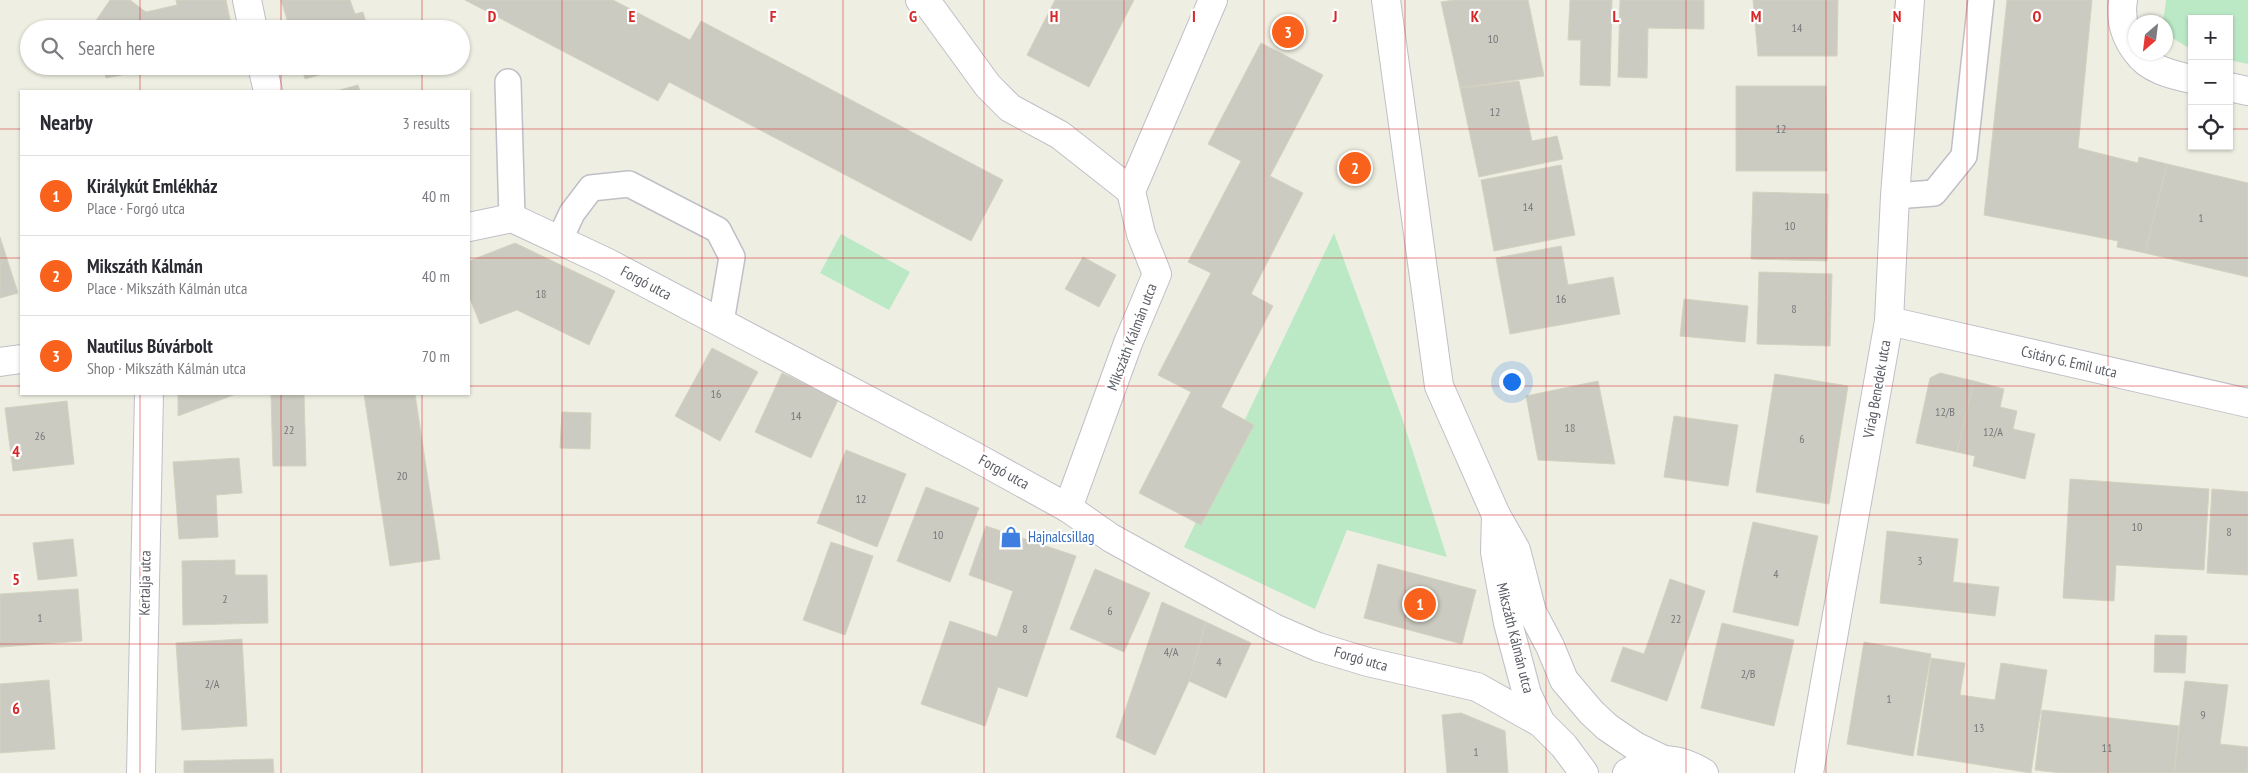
<!DOCTYPE html>
<meta charset="utf-8">
<style>
body{margin:0;font-family:"PT Sans Narrow",sans-serif;background:#f7f7f7;color:#2b2b33}
.controls{position:absolute;right:15px;top:15px;display:grid;overflow:hidden;border-radius:0px;box-shadow:0 1px 4px #0004}
.controls button{width:45px;height:45px;display:grid;place-items:center;padding:0;border:0;border-bottom:1px solid #e1e1e2;background:#fff;color:#2b2b33;font:25px sans-serif}
.compass{position:absolute;left:2128px;top:15px;width:45px;height:45px;border-radius:50%;background:#fff;box-shadow:0 1px 4px #0004;rotate:208deg}
.you{position:absolute;left:1511px;top:381px;width:18px;height:18px;margin:-12px;border:4px solid #fff;border-radius:50%;background:#1a73e8;box-shadow:0 0 0 8px #1a73e833}
.badge{display:grid;place-items:center;width:32px;height:32px;border-radius:50%;background:#f9621d;color:#fff;font-size:16px;font-weight:700}
.pin{position:absolute;translate:-50% -50%;border:2px solid #fff;box-shadow:0 1px 5px #0006}
.list{margin:0;padding:0;list-style:none}
h2{display:flex;justify-content:space-between;align-items:center;height:65px;margin:0;padding:0 20px;font-size:21px}
h2 small{font-size:16px;font-weight:400;color:#7c7c81}
.list li{display:grid;grid-template-columns:32px 1fr auto;gap:15px;align-items:center;box-sizing:border-box;height:80px;padding:0 20px;border-top:1px solid #e1e1e2}
.list b{display:block;font-size:19px;white-space:nowrap}
.list p{margin:0;font-size:16px;white-space:nowrap;color:#7c7c81}
.list em{font-size:16px;font-style:normal;color:#7c7c81}
.icon{flex:none;width:28px;height:28px;fill:none;stroke:currentColor;stroke-width:2;stroke-linecap:round;stroke-linejoin:round}
.map{position:relative;flex:none;width:2248px;height:773px;overflow:hidden}
.search{position:absolute;background:#fff;box-shadow:0 1px 4px #0004;left:20px;top:20px;width:450px;height:55px;display:flex;align-items:center;gap:12px;box-sizing:border-box;padding:0 18px;border-radius:28px;color:#7c7c81;font-size:19px}
.panel{position:absolute;background:#fff;box-shadow:0 1px 4px #0004;left:20px;top:90px;width:450px;height:305px;border-radius:0px}
.map>svg:first-child{display:block}
.green{fill:#bbe9c6}
.building{fill:#cccbc1;stroke:#d4d2bf}
.lines{fill:none;stroke-linecap:round;stroke-linejoin:round}
.lane-casing{stroke:#bfbfc7;stroke-width:28}
.street-casing{stroke:#bfbfc7;stroke-width:30}
.lane{stroke:#fff;stroke-width:25}
.street{stroke:#fff;stroke-width:28}
.grid{fill:none;stroke:#d62828;stroke-width:1;stroke-opacity:0.55}
.labels{text-anchor:middle;stroke-width:4.5;stroke-linejoin:round;paint-order:stroke}
.number-label{font-size:12px;fill:#76787b}
.street-label{font-size:15px;fill:#5a5c64;stroke:#fff}
.shop-label{font-size:15px;fill:#366cbe;stroke:#fff;text-anchor:start}
.grid-label{font-size:16px;text-anchor:middle;font-weight:bold;fill:#d62828;stroke:#fff;stroke-width:4.5;stroke-linejoin:round;paint-order:stroke}
</style>
<div class="map">
<svg width="2248" height="773" viewBox="0 0 2248 773">
<rect width="100%" height="100%" fill="#eeefe2"/>
<g class="green">
<polygon points="2166,0 2248,0 2248,64 2229,60 2229,19 2192,19 2192,50 2166,34 2166,22 2163,22"/>
<polygon points="1334,233 1402,418 1447,557 1347,530 1315,609 1184,547"/>
<polygon points="841,234 910,272 889,310 820,273"/>
</g>
<g class="building">
<polygon points="110,0 130,0 146,12 177,5 176,0 226,0 232,29 96,29 95,22"/>
<polygon points="281,0 350,0 355,14 363,12 368,29 290,29"/>
<polygon points="465,0 613,0 690,40 701,21 1003,180 971,241 669,82 658,101"/>
<polygon points="1055,0 1134,0 1089,87 1027,55"/>
<polygon points="1454,0 1528,0 1544,76 1460,88 1441,2"/>
<polygon points="1570,0 1612,0 1610,86 1580,85 1581,40 1568,40"/>
<polygon points="1620,0 1704,0 1704,29 1648,28 1647,78 1618,77"/>
<polygon points="1753,0 1838,0 1837,56 1758,56"/>
<polygon points="2007,0 2092,0 2078,148 2138,163 2139,157 2167,164 2145,253 2117,247 2118,241 1984,215"/>
<polygon points="1261,43 1323,75 1270,176 1303,193 1251,294 1273,306 1221,407 1254,425 1201,525 1139,493 1191,392 1158,375 1211,273 1188,262 1241,161 1208,144"/>
<polygon points="103,66 167,66 106,78"/>
<polygon points="301,66 350,66 305,79"/>
<polygon points="1519,81 1532,141 1557,136 1563,159 1479,177 1460,88"/>
<polygon points="358,85 360,91 336,91"/>
<polygon points="1736,86 1826,86 1827,171 1736,171"/>
<polygon points="2167,164 2248,183 2248,277 2145,253"/>
<polygon points="1561,165 1575,235 1494,251 1481,180"/>
<polygon points="1753,192 1828,194 1827,261 1751,259"/>
<polygon points="0,237 18,293 0,298"/>
<polygon points="515,243 615,291 589,345 517,310 480,324 469,296 469,261"/>
<polygon points="1561,246 1568,285 1613,277 1620,314 1510,334 1496,258"/>
<polygon points="1083,257 1116,275 1099,307 1065,289"/>
<polygon points="1759,272 1832,274 1830,346 1757,344"/>
<polygon points="1684,299 1748,306 1745,342 1680,336"/>
<polygon points="712,348 758,372 720,441 675,416"/>
<polygon points="782,373 838,400 811,458 755,432"/>
<polygon points="1940,373 1974,381 1957,452 1916,443 1930,378"/>
<polygon points="1775,374 1848,386 1829,504 1756,492"/>
<polygon points="1598,381 1615,464 1538,460 1526,396"/>
<polygon points="1974,381 2004,389 2000,407 2017,411 2013,429 2035,434 2025,479 1973,466 1975,456 1957,452"/>
<polygon points="178,394 236,394 178,416"/>
<polygon points="271,394 304,394 306,466 273,466"/>
<polygon points="364,394 415,394 440,559 390,566"/>
<polygon points="67,401 74,464 13,471 5,408"/>
<polygon points="562,412 591,413 590,449 560,448"/>
<polygon points="1674,416 1738,425 1728,486 1664,477"/>
<polygon points="846,450 906,474 877,547 817,523"/>
<polygon points="239,458 242,493 216,495 218,537 179,539 173,462"/>
<polygon points="2070,479 2209,489 2204,570 2116,565 2114,601 2063,598"/>
<polygon points="926,487 979,508 950,582 897,561"/>
<polygon points="2212,489 2248,492 2248,575 2207,573"/>
<polygon points="1753,522 1818,536 1798,626 1733,612"/>
<polygon points="986,526 1076,556 1027,697 998,687 985,726 921,704 950,621 997,637 1013,591 969,575"/>
<polygon points="1887,531 1958,539 1953,582 1999,587 1995,616 1880,603"/>
<polygon points="73,539 77,576 38,580 33,543"/>
<polygon points="831,542 873,556 845,635 803,620"/>
<polygon points="235,560 235,575 267,575 268,623 183,625 182,561"/>
<polygon points="1378,564 1476,590 1462,644 1364,618"/>
<polygon points="1095,569 1150,593 1124,652 1070,629"/>
<polygon points="1670,579 1705,591 1667,701 1611,681 1623,647 1644,654"/>
<polygon points="78,589 82,641 0,647 0,594"/>
<polygon points="1162,602 1206,622 1189,681 1155,755 1116,737"/>
<polygon points="1206,622 1251,643 1226,698 1189,681"/>
<polygon points="1722,623 1794,640 1774,726 1701,708"/>
<polygon points="2155,635 2187,636 2185,673 2154,672"/>
<polygon points="242,639 247,726 182,730 176,643"/>
<polygon points="1864,642 1931,654 1913,756 1847,744"/>
<polygon points="1931,658 1965,663 1960,695 1995,700 2001,663 2047,670 2031,773 1917,755"/>
<polygon points="49,680 55,749 0,753 0,684"/>
<polygon points="2185,681 2228,685 2220,744 2248,747 2248,773 2174,773"/>
<polygon points="2042,710 2179,726 2174,773 2061,773 2035,770"/>
<polygon points="1461,713 1505,731 1508,773 1447,773 1442,715"/>
<polygon points="273,759 274,773 184,773 184,761"/>
</g>
<g class="lines">
<g class="lane-casing">
<g id="lane">
<polyline points="508,82 512,218"/>
<polyline points="1895,196 1934,193 1964,156 1981,0"/>
<polyline points="559,241 572,213 591,188 629,184 718,230 732,257 721,322"/>
</g>
</g>
<g class="street-casing">
<g id="street">
<polyline points="247,0 253,29"/>
<polyline points="920,0 929,5 988,86 1010,108 1060,135 1131,191"/>
<polyline points="1386,0 1439,386 1496,515 1516,550 1532,612 1550,646 1564,680 1591,712 1607,727 1635,746 1662,759"/>
<path d="M2123,0C2120,18 2125,36 2136,51"/>
<path d="M2137,52C2148,69 2172,75 2192,79"/>
<polyline points="262,66 268,91"/>
<polyline points="2229,87 2248,91"/>
<polyline points="469,227 512,218 606,262 972,455 1068,508 1111,538 1274,628 1318,647 1368,662 1477,687 1541,723"/>
<polyline points="1889,321 2248,403"/>
<polyline points="0,362 21,359"/>
<polyline points="1068,508 1128,343 1157,274 1141,234 1131,191 1213,0"/>
<polyline points="1496,515 1495,552 1498,569 1508,623 1527,694 1541,723 1564,746 1584,773"/>
<polyline points="141,773 149,394"/>
<path d="M1627,773C1655,756 1676,756 1704,773"/>
<polyline points="1809,773 1889,321 1895,196 1910,0"/>
</g>
</g>
<use href="#lane" class="lane"/>
<use href="#street" class="street"/>
</g>
<path class="grid" d="M140,0V29M281,0V29M422,0V29M562,0V773M702,0V773M843,0V773M984,0V773M1124,0V773M1264,0V773M1405,0V773M1546,0V773M1686,0V773M1826,0V773M1967,0V773M2108,0V773M140,66V91M281,66V91M422,66V91M0,129H21M469,129H2192M2229,129H2248M0,258H21M469,258H2248M0,386H21M469,386H2248M140,394V773M281,394V773M422,394V773M0,515H2248M0,644H2248"/>
<defs>
<g id="shop-bare" transform="scale(1.725)"><path d="M-5-2.5h2.3a2.7 3.5 0 0 1 5.4 0H5L5.5 6h-11ZM-1.5-2.5h3a1.5 2.3 0 0 0-3 0Z" fill="#3f7fe0" stroke="#fff" stroke-width="2.5" paint-order="stroke"/></g>
</defs>
<g fill-rule="evenodd">
<use href="#shop-bare" x="1011" y="537"/>
</g>
<g class="labels">
<g class="number-label">
<text x="1797" y="32">14</text>
<text x="1493" y="43">10</text>
<text x="1495" y="116">12</text>
<text x="1781" y="133">12</text>
<text x="1528" y="211">14</text>
<text x="2201" y="222">1</text>
<text x="1790" y="230">10</text>
<text x="541" y="298">18</text>
<text x="1561" y="303">16</text>
<text x="1794" y="313">8</text>
<text x="716" y="398">16</text>
<text x="1945" y="416">12/B</text>
<text x="796" y="420">14</text>
<text x="1570" y="432">18</text>
<text x="289" y="434">22</text>
<text x="1993" y="436">12/A</text>
<text x="40" y="440">26</text>
<text x="1802" y="443">6</text>
<text x="402" y="480">20</text>
<text x="861" y="503">12</text>
<text x="2137" y="531">10</text>
<text x="2229" y="536">8</text>
<text x="938" y="539">10</text>
<text x="1920" y="565">3</text>
<text x="1776" y="578">4</text>
<text x="225" y="603">2</text>
<text x="1110" y="615">6</text>
<text x="40" y="622">1</text>
<text x="1676" y="623">22</text>
<text x="1025" y="633">8</text>
<text x="1171" y="656">4/A</text>
<text x="1219" y="666">4</text>
<text x="1748" y="678">2/B</text>
<text x="212" y="688">2/A</text>
<text x="1889" y="703">1</text>
<text x="2203" y="719">9</text>
<text x="1979" y="732">13</text>
<text x="2107" y="752">11</text>
<text x="1476" y="756">1</text>
</g>
<g class="street-label">
<text transform="translate(646 283) rotate(28)" y="5">Forgó utca</text>
<text transform="translate(1132 337) rotate(-69)" y="5">Mikszáth Kálmán utca</text>
<text transform="translate(2069 362) rotate(13)" y="5">Csitáry G. Emil utca</text>
<text transform="translate(1877 389) rotate(-80)" y="5">Virág Benedek utca</text>
<text transform="translate(1004 472) rotate(29)" y="5">Forgó utca</text>
<text transform="translate(145 583) rotate(-89)" y="5">Kertalja utca</text>
<text transform="translate(1515 638) rotate(76)" y="5">Mikszáth Kálmán utca</text>
<text transform="translate(1361 659) rotate(16)" y="5">Forgó utca</text>
</g>
<g class="shop-label">
<text x="1028" y="542">Hajnalcsillag</text>
</g>
</g>
<g class="grid-label">
<text x="492" y="22">D</text>
<text x="632" y="22">E</text>
<text x="773" y="22">F</text>
<text x="913" y="22">G</text>
<text x="1054" y="22">H</text>
<text x="1194" y="22">I</text>
<text x="1335" y="22">J</text>
<text x="1475" y="22">K</text>
<text x="1616" y="22">L</text>
<text x="1756" y="22">M</text>
<text x="1897" y="22">N</text>
<text x="2037" y="22">O</text>
<text x="16" y="457">4</text>
<text x="16" y="585">5</text>
<text x="16" y="714">6</text>
</g>
</svg>
<div class="controls">
<button>+</button>
<button>−</button>
<button><svg class="icon" aria-label="locate" viewBox="0 0 24 24"><circle cx="12" cy="12" r="6"/><path d="M12 2v4M12 18v4M2 12h4M18 12h4"/></svg></button>
</div>
<svg class="compass" viewBox="-18 -18 36 36"><path d="M0-13l5 13h-10z" fill="#e53935"/><path d="M0 13l5-13h-10z" fill="#7c7c81"/></svg>
<div class="you"></div>
<div class="pin badge" style="left:1420px;top:604px">1</div>
<div class="pin badge" style="left:1355px;top:168px">2</div>
<div class="pin badge" style="left:1288px;top:32px">3</div>
<div class="search"><svg class="icon" aria-label="search" viewBox="0 0 24 24"><circle cx="10" cy="10" r="6"/><path d="M15 15l6 6"/></svg>Search here</div>
<section class="panel">
<h2>Nearby<small>3 results</small></h2>
<ul class="list">
<li><span class="badge">1</span><div><b>Királykút Emlékház</b><p>Place · Forgó utca</p></div><em>40 m</em></li>
<li><span class="badge">2</span><div><b>Mikszáth Kálmán</b><p>Place · Mikszáth Kálmán utca</p></div><em>40 m</em></li>
<li><span class="badge">3</span><div><b>Nautilus Búvárbolt</b><p>Shop · Mikszáth Kálmán utca</p></div><em>70 m</em></li>
</ul>
</section>
</div>
